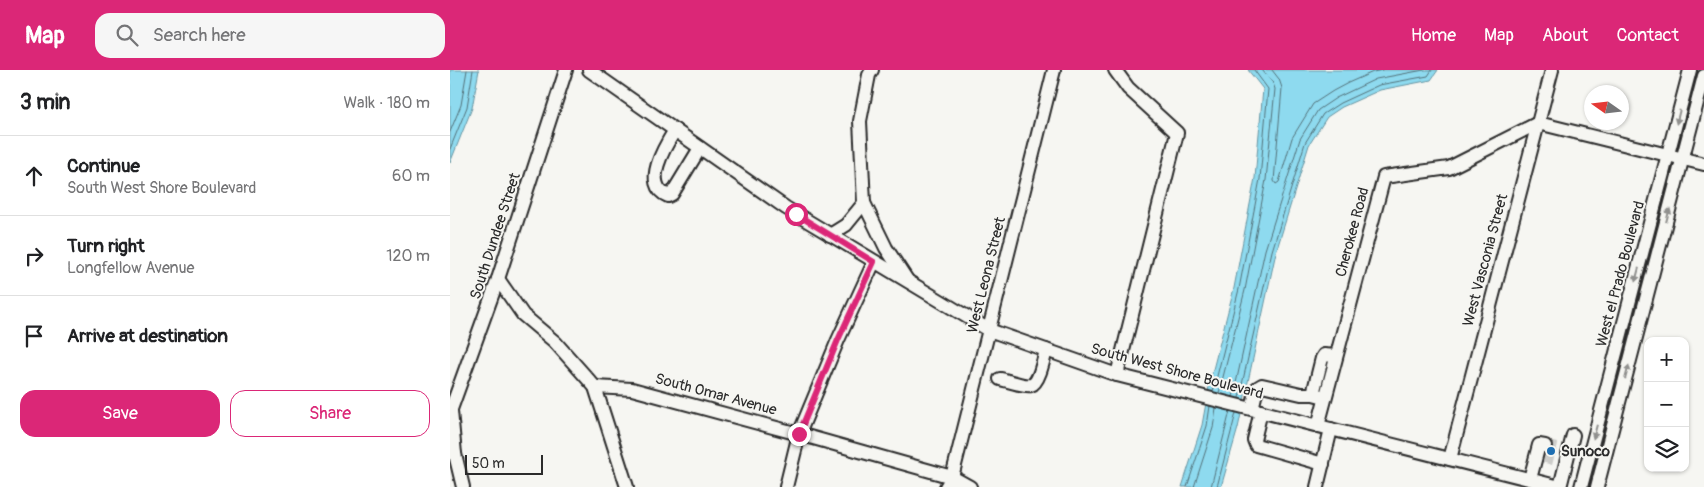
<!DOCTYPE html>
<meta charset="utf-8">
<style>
body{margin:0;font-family:Pangolin,sans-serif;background:#f6f6f6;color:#202124}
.controls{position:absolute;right:15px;bottom:15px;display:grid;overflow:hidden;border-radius:10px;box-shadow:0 1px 4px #0004}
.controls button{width:45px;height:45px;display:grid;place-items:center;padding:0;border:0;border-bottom:1px solid #e0e0e0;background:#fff;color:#202124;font:25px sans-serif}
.compass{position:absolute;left:1134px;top:15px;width:45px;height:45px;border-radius:50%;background:#fff;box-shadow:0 1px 4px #0004;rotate:284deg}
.scale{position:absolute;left:15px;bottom:12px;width:78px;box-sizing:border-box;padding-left:5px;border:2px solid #2b2b2b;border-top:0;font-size:14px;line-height:18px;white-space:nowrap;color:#2b2b2b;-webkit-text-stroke:4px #f6f6f2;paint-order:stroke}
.stop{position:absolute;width:15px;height:15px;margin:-11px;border:4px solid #db2777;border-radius:50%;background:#fff}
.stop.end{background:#db2777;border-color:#fff;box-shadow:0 1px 5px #0008}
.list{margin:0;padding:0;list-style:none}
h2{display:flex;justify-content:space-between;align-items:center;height:65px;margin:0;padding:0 20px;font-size:21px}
h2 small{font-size:16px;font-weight:400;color:#757577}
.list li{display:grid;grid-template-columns:32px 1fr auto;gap:15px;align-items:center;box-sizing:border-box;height:80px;padding:0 20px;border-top:1px solid #e0e0e0}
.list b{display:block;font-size:19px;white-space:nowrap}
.list p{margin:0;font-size:16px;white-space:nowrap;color:#757577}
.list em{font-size:16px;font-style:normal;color:#757577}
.actions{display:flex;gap:10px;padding:15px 20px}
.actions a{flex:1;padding:11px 0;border:1px solid #db2777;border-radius:15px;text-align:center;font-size:18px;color:#db2777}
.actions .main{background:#db2777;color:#fff}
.icon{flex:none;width:28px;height:28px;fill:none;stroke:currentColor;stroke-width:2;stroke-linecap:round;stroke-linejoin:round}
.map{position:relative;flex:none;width:1254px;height:417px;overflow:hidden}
header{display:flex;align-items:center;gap:30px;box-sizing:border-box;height:70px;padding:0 25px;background:#db2777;color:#fff}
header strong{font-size:24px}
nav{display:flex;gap:28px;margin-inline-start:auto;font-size:18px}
.search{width:350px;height:45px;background:#f6f6f6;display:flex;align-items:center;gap:12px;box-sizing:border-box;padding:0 18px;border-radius:15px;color:#757577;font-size:19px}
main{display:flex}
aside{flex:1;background:#fff}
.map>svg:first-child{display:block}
.water{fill:#8edaef;stroke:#6694a1}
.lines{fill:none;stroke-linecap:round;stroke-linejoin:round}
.shore{stroke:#537179;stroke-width:1}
.minor-tunnel{stroke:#cdcdca;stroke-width:12;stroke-dasharray:12 6;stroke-linecap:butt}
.minor-casing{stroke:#2b2b2b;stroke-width:16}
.minor{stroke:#f6f6f2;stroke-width:12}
.oneway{fill:#90908e}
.route{stroke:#db2777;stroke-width:6}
.poi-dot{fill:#1f6fb2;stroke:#f6f6f2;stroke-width:2}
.labels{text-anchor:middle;stroke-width:4;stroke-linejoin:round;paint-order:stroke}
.street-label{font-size:15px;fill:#2b2b2b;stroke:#f6f6f2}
.poi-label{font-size:15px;font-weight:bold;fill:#2b2b2b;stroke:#f6f6f2;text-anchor:start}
</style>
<header>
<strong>Map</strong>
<div class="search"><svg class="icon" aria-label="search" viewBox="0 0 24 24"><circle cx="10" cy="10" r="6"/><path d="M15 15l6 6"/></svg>Search here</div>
<nav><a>Home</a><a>Map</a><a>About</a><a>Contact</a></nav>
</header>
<main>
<aside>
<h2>3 min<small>Walk · 180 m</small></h2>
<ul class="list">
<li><svg class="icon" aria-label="ahead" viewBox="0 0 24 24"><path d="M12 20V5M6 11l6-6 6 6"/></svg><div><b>Continue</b><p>South West Shore Boulevard</p></div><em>60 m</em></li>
<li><svg class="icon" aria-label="right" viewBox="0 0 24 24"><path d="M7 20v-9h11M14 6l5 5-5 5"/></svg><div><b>Turn right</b><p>Longfellow Avenue</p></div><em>120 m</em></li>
<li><svg class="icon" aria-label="arrive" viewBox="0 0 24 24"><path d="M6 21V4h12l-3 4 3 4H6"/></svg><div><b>Arrive at destination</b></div></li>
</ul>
<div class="actions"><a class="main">Save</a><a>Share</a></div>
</aside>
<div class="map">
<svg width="1254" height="417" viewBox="0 0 1254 417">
<rect width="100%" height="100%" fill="#f6f6f2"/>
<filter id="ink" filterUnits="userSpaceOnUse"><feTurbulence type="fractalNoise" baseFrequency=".02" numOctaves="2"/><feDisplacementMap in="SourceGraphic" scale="10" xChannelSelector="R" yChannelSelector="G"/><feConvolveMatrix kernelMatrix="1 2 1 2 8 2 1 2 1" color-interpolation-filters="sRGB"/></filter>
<g filter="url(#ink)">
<g class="water">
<polygon points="0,0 29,0 22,38 0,93"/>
<polygon points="798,0 988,0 981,10 930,20 892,37 877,47 859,75 826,182 788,358 771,417 732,417 752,355 760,311 784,218 805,108 813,19"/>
</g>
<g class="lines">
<g class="shore">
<polyline points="822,0 829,9 832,18 824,111 826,114 829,112 842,68 863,34 883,21 898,13 923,2 933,0"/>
<polyline points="0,62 11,35 17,0"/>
<polyline points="0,79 17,37 23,0"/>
<polyline points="763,322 789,219 810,109 818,19 804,0"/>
<polyline points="769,323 795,220 816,110 825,19 823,13 812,0"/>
<polyline points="783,327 815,180 850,69 868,40 886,28 926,9 974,0"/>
<polyline points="789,328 822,181 855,73 873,44 890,33 929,15 978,6 982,0"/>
<polyline points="737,417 757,356 760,336"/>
<polyline points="744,417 763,358 766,338"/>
<polyline points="761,417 780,341"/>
<polyline points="767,417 786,343"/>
</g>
<g class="minor-tunnel">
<polyline points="1095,376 1110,380"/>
<polyline points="1092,386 1107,390"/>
</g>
<g class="minor-casing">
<g id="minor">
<polyline points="139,0 336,138 539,260 667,305 1110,417"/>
<polyline points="422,0 419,5 410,51 414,133 436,178 457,210"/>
<polyline points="665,0 678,18 727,63 667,305"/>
<path d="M225,60C215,76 191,115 218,126L222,124L250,78"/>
<polyline points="380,165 396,155 414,133"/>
<polyline points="48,209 73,245 105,272 145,317 177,417"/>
<path d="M550,309C557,310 574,317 581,315C589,313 594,288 596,280"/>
<polyline points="145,317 182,319 349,364 502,407 520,417"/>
<polyline points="863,324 872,288 874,285 886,286"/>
<polyline points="802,339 807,318 812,315 851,324 863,324 875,327"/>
<polyline points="1,341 5,384"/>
<polyline points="811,341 804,370 806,375 873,394"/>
<polyline points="0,342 48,209 116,0"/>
<polyline points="868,356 934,107 999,98 1088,53 1254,94"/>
<polyline points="0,383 5,384 13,417"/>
<polyline points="1000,389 1102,0"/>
<polyline points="1080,409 1089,375 1095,376"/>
<polyline points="336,417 349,364 388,270 424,192"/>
<polyline points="496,417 502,407 604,0"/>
<polyline points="867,417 881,359"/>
<polyline points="1110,417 1123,365"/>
<polyline points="1131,417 1240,0"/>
<polyline points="1147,417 1254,6"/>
</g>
</g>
<use href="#minor" class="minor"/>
</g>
<defs><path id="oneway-solid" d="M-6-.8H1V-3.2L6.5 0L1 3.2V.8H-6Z" transform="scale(1.25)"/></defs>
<g class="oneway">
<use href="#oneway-solid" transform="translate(1228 47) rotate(104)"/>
<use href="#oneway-solid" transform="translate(1218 145) rotate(-75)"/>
<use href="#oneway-solid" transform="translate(1187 205) rotate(105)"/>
<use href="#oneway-solid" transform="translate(1177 302) rotate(-75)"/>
<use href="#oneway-solid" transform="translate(1145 362) rotate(105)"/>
</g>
</g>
<g class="lines" filter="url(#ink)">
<polyline class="route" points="346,144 424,192 388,270 349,364"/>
</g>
<circle class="poi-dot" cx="1101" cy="381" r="5"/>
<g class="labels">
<g class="street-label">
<text transform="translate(902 162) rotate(-75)" y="5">Cherokee Road</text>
<text transform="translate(45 166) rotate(-72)" y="5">South Dundee Street</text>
<text transform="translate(1035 190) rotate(-75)" y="5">West Vasconia Street</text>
<text transform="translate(1170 204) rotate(-75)" y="5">West el Prado Boulevard</text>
<text transform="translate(536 205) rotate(-76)" y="5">West Leona Street</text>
<text transform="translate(727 301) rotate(15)" y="5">South West Shore Boulevard</text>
<text transform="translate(266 324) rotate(15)" y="5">South Omar Avenue</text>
</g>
<g class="poi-label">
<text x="1111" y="386">Sunoco</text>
</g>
</g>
</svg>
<div class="controls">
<button>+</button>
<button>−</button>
<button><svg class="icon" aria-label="layers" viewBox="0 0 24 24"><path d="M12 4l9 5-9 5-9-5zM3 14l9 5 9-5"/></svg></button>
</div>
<svg class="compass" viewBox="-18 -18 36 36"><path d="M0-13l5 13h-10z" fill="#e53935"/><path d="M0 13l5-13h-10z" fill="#757577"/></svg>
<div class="scale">50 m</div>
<div class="stop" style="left:346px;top:144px"></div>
<div class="stop end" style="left:349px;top:364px"></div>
</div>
</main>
